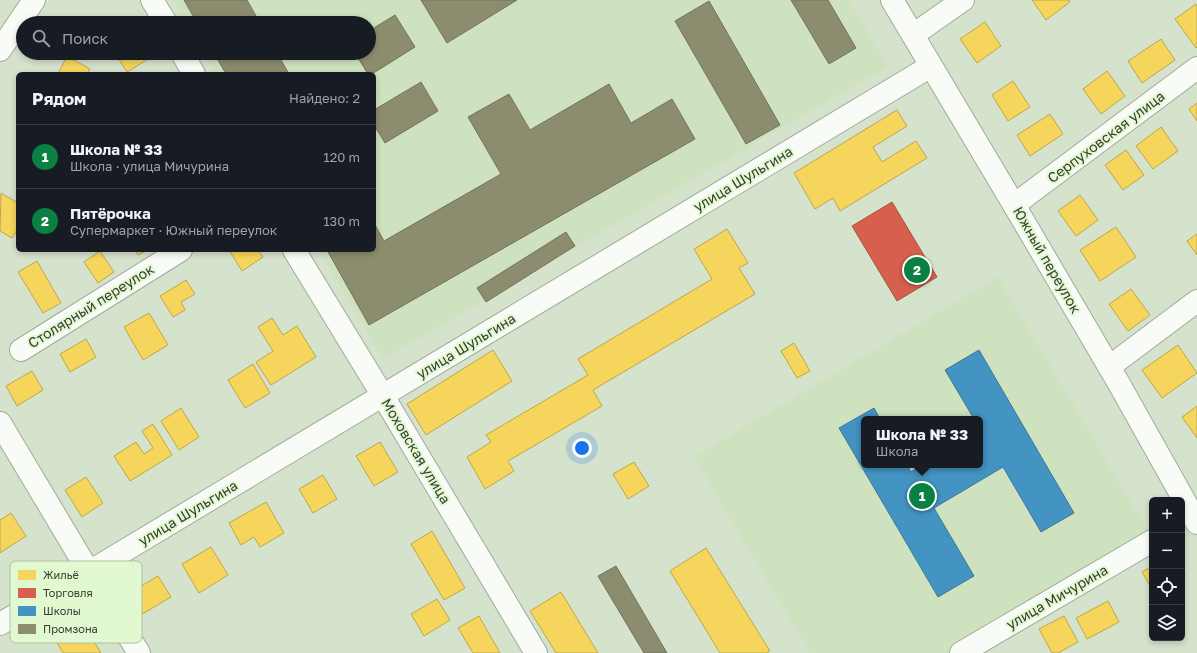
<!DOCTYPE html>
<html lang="ru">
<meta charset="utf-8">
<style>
body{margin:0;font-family:"Golos Text",sans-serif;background:#242831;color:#f1f3f6}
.controls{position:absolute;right:12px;bottom:12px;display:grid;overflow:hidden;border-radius:6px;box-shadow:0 2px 6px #0003}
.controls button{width:36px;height:36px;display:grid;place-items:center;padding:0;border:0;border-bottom:1px solid #363941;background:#171b24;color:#f1f3f6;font:20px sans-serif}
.you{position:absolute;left:582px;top:448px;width:14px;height:14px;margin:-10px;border:3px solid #fff;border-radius:50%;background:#1a73e8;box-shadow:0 0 0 6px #1a73e833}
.badge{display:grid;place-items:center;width:26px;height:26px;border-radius:50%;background:#0b8043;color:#fff;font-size:13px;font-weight:700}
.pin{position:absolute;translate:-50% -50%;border:2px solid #fff;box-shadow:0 1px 4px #0006}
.popup{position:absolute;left:861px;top:416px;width:122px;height:52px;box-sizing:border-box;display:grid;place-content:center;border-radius:6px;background:#171b24;filter:drop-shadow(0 1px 3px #0005);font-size:13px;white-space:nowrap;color:#9ea1a6}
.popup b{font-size:15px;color:#f1f3f6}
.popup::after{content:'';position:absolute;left:50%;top:100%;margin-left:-8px;border:8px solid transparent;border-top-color:#171b24}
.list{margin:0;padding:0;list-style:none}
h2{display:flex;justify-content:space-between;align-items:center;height:52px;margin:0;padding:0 16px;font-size:17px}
h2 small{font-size:13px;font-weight:400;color:#9ea1a6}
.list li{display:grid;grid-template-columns:26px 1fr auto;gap:12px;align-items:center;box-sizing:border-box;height:64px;padding:0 16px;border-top:1px solid #363941}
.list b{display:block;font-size:15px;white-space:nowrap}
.list p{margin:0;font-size:13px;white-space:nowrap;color:#9ea1a6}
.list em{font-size:13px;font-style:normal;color:#9ea1a6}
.icon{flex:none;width:22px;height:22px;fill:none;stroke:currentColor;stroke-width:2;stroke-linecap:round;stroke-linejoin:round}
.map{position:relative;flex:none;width:1197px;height:653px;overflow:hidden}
.search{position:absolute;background:#171b24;box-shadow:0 2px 6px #0003;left:16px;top:16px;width:360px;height:44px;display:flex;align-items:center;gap:10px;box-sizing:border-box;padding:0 14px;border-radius:22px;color:#9ea1a6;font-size:15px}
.panel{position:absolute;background:#171b24;box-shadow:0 2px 6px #0003;left:16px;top:72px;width:360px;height:180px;border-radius:6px}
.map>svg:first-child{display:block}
.built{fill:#cee2bf;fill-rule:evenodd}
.homes{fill:#f6d55c;stroke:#bca74e}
.shops{fill:#d6604d;stroke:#a55644}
.schools{fill:#4393c3;stroke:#3e7996}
.industry{fill:#8c8c6e;stroke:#72745b}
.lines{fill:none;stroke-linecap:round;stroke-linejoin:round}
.minor-casing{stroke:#a1ab9a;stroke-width:24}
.minor{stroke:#f9fbf7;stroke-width:22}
.labels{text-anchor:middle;stroke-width:4;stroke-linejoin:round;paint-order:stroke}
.street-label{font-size:14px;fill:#343d2e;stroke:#e1f8d1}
.key{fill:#e1f8d1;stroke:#adc0a0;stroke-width:1}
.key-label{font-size:11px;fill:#343d2e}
</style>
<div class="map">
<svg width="1197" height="653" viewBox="0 0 1197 653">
<rect width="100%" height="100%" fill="#d5e2cc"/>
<g class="built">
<polygon points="173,0 848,0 888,66 383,359 319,250 374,250 374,74 216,74 204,53 369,53 369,23 187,23"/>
<path d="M998,277L1150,534L950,653H810L694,457ZM864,419H980V465H864Z"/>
</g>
<g class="homes">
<polygon points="1032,0 1069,0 1070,2 1046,20"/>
<polygon points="1196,4 1197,6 1197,47 1196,48 1175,19"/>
<polygon points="985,22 1001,46 977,63 960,39"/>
<polygon points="1161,39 1175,60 1142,83 1128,61"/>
<polygon points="115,53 147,53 150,58 127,72"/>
<polygon points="67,56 90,69 87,74 58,74"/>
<polygon points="1107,71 1125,96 1101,114 1083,89"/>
<polygon points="1013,81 1030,107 1008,121 992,95"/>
<polygon points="1197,103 1197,121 1189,109"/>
<polygon points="897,110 907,126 873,147 882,162 916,141 927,158 840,211 833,198 815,209 794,173"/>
<polygon points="1050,114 1063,134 1030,156 1017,135"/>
<polygon points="1161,127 1178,151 1153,169 1136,146"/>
<polygon points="1126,150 1144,175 1123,190 1105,165"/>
<polygon points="1,193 18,203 18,228 12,238 0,231"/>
<polygon points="1080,195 1098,220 1076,236 1058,211"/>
<polygon points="1116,227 1136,257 1100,281 1080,250"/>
<polygon points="727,229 748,263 739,268 755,294 593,390 602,406 508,461 514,471 485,489 467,457 491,442 486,435 588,375 578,359 712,279 694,249"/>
<polygon points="1197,234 1197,255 1187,241"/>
<polygon points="135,250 147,250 138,255"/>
<polygon points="229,250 258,250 263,257 242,271"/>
<polygon points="100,251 114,272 98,283 84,262"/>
<polygon points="37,261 61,303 43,313 18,272"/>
<polygon points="186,280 195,294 181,302 185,310 173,317 160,296"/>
<polygon points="1131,289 1150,315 1128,331 1109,304"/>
<polygon points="149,313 168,345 143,360 124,327"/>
<polygon points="272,318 283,335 297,326 316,357 271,385 256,362 273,351 258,327"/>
<polygon points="86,339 96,357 70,372 60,354"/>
<polygon points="794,343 810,371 797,378 781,351"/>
<polygon points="1178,345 1197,373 1162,398 1142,370"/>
<polygon points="493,350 512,381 426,435 407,404"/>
<polygon points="253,364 270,393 245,408 228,380"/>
<polygon points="32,371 43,390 17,406 6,386"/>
<polygon points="1197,406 1197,438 1182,417"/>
<polygon points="181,408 199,437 179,450 161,421"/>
<polygon points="153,424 172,455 130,481 114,456 136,442 144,454 153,448 142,431"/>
<polygon points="380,442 398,472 374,486 356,456"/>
<polygon points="634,462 649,486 628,499 613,474"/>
<polygon points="323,475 337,499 313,513 299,489"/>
<polygon points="86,477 103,503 82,517 65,490"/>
<polygon points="266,502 284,533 260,547 254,537 241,545 229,523"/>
<polygon points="11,513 26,536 0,553 0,520"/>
<polygon points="432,531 465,588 444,600 411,544"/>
<polygon points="211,547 228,575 199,593 182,564"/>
<polygon points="706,548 770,651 767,653 720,653 670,571"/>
<polygon points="1152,566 1152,589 1142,572"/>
<polygon points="158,576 171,597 139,616 126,595"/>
<polygon points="561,592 598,653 556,653 530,611"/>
<polygon points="437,599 450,620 424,636 411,614"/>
<polygon points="1108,601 1119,622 1087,639 1076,618"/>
<polygon points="479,616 500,653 473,653 458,628"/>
<polygon points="1064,616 1078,642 1058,653 1052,653 1039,629"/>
<polygon points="83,623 101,653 63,653 55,639"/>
</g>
<polygon class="shops" points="892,202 937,277 897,301 852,226"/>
<polygon class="schools" points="979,350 1074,513 1041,532 1003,467 934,508 974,576 938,597 839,428 874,408 880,419 864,419 864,465 907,465 911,472 922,465 980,465 980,419 974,419 945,370"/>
<g class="industry">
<polygon points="184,0 247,0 260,23 197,23"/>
<polygon points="421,0 517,0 447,43"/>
<polygon points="791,0 828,0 856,48 829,64"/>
<polygon points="709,1 780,125 746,144 675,21"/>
<polygon points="395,15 415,47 372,74 368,74 355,53 369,53 369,31"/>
<polygon points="214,53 277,53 289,74 226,74"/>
<polygon points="421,82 438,111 385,143 374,125 374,110"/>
<polygon points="609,84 631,123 672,99 695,139 369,325 327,250 374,250 374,223 384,241 501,174 468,117 509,94 530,130"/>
<polygon points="566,232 575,246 486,302 477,288"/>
<polygon points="616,566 667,653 644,653 598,576"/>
</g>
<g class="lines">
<g class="minor-casing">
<g id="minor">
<polyline points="152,0 166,23"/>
<polyline points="892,0 1014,205 1118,382 1197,523"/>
<polyline points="913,35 963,0"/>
<polyline points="0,50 34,0"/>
<polyline points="182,53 194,74"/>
<polyline points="1014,205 1197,68"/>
<polyline points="294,250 383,396 536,653"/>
<polyline points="21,350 181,250"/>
<polyline points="1109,367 1197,301"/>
<polyline points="0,423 89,572 139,653"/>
<polyline points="0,624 89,572 931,66"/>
<polyline points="961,653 1152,541"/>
</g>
</g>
<use href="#minor" class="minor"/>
</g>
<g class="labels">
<g class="street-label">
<text transform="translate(1106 137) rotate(-37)" y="5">Серпуховская улица</text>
<text transform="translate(743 179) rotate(-31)" y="5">улица Шульгина</text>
<text transform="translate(1047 260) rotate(60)" y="5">Южный переулок</text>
<text transform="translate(91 306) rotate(-32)" y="5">Столярный переулок</text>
<text transform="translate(466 346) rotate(-31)" y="5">улица Шульгина</text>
<text transform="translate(416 451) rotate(59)" y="5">Моховская улица</text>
<text transform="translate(188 513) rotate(-31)" y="5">улица Шульгина</text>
<text transform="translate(1057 597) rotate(-30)" y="5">улица Мичурина</text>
</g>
</g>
<rect x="10" y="561" width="132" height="82" rx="6" class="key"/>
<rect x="18" y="570" width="18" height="10" fill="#f6d55c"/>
<rect x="18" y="588" width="18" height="10" fill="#d6604d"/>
<rect x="18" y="606" width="18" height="10" fill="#4393c3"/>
<rect x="18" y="624" width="18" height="10" fill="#8c8c6e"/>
<g class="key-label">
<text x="43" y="579">Жильё</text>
<text x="43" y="597">Торговля</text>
<text x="43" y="615">Школы</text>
<text x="43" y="633">Промзона</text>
</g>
</svg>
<div class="controls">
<button>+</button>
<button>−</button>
<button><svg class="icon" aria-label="locate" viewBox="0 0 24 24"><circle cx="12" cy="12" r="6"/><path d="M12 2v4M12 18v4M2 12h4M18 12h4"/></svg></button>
<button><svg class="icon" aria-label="layers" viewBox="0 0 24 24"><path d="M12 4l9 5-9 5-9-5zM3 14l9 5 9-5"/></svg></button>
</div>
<div class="you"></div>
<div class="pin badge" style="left:922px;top:496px">1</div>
<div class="popup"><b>Школа № 33</b>Школа</div>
<div class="pin badge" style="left:917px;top:270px">2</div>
<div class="search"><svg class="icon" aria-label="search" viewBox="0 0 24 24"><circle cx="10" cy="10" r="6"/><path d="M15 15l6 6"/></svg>Поиск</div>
<section class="panel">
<h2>Рядом<small>Найдено: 2</small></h2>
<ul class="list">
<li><span class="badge">1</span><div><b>Школа № 33</b><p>Школа · улица Мичурина</p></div><em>120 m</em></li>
<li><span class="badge">2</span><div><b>Пятёрочка</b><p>Супермаркет · Южный переулок</p></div><em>130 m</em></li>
</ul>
</section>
</div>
